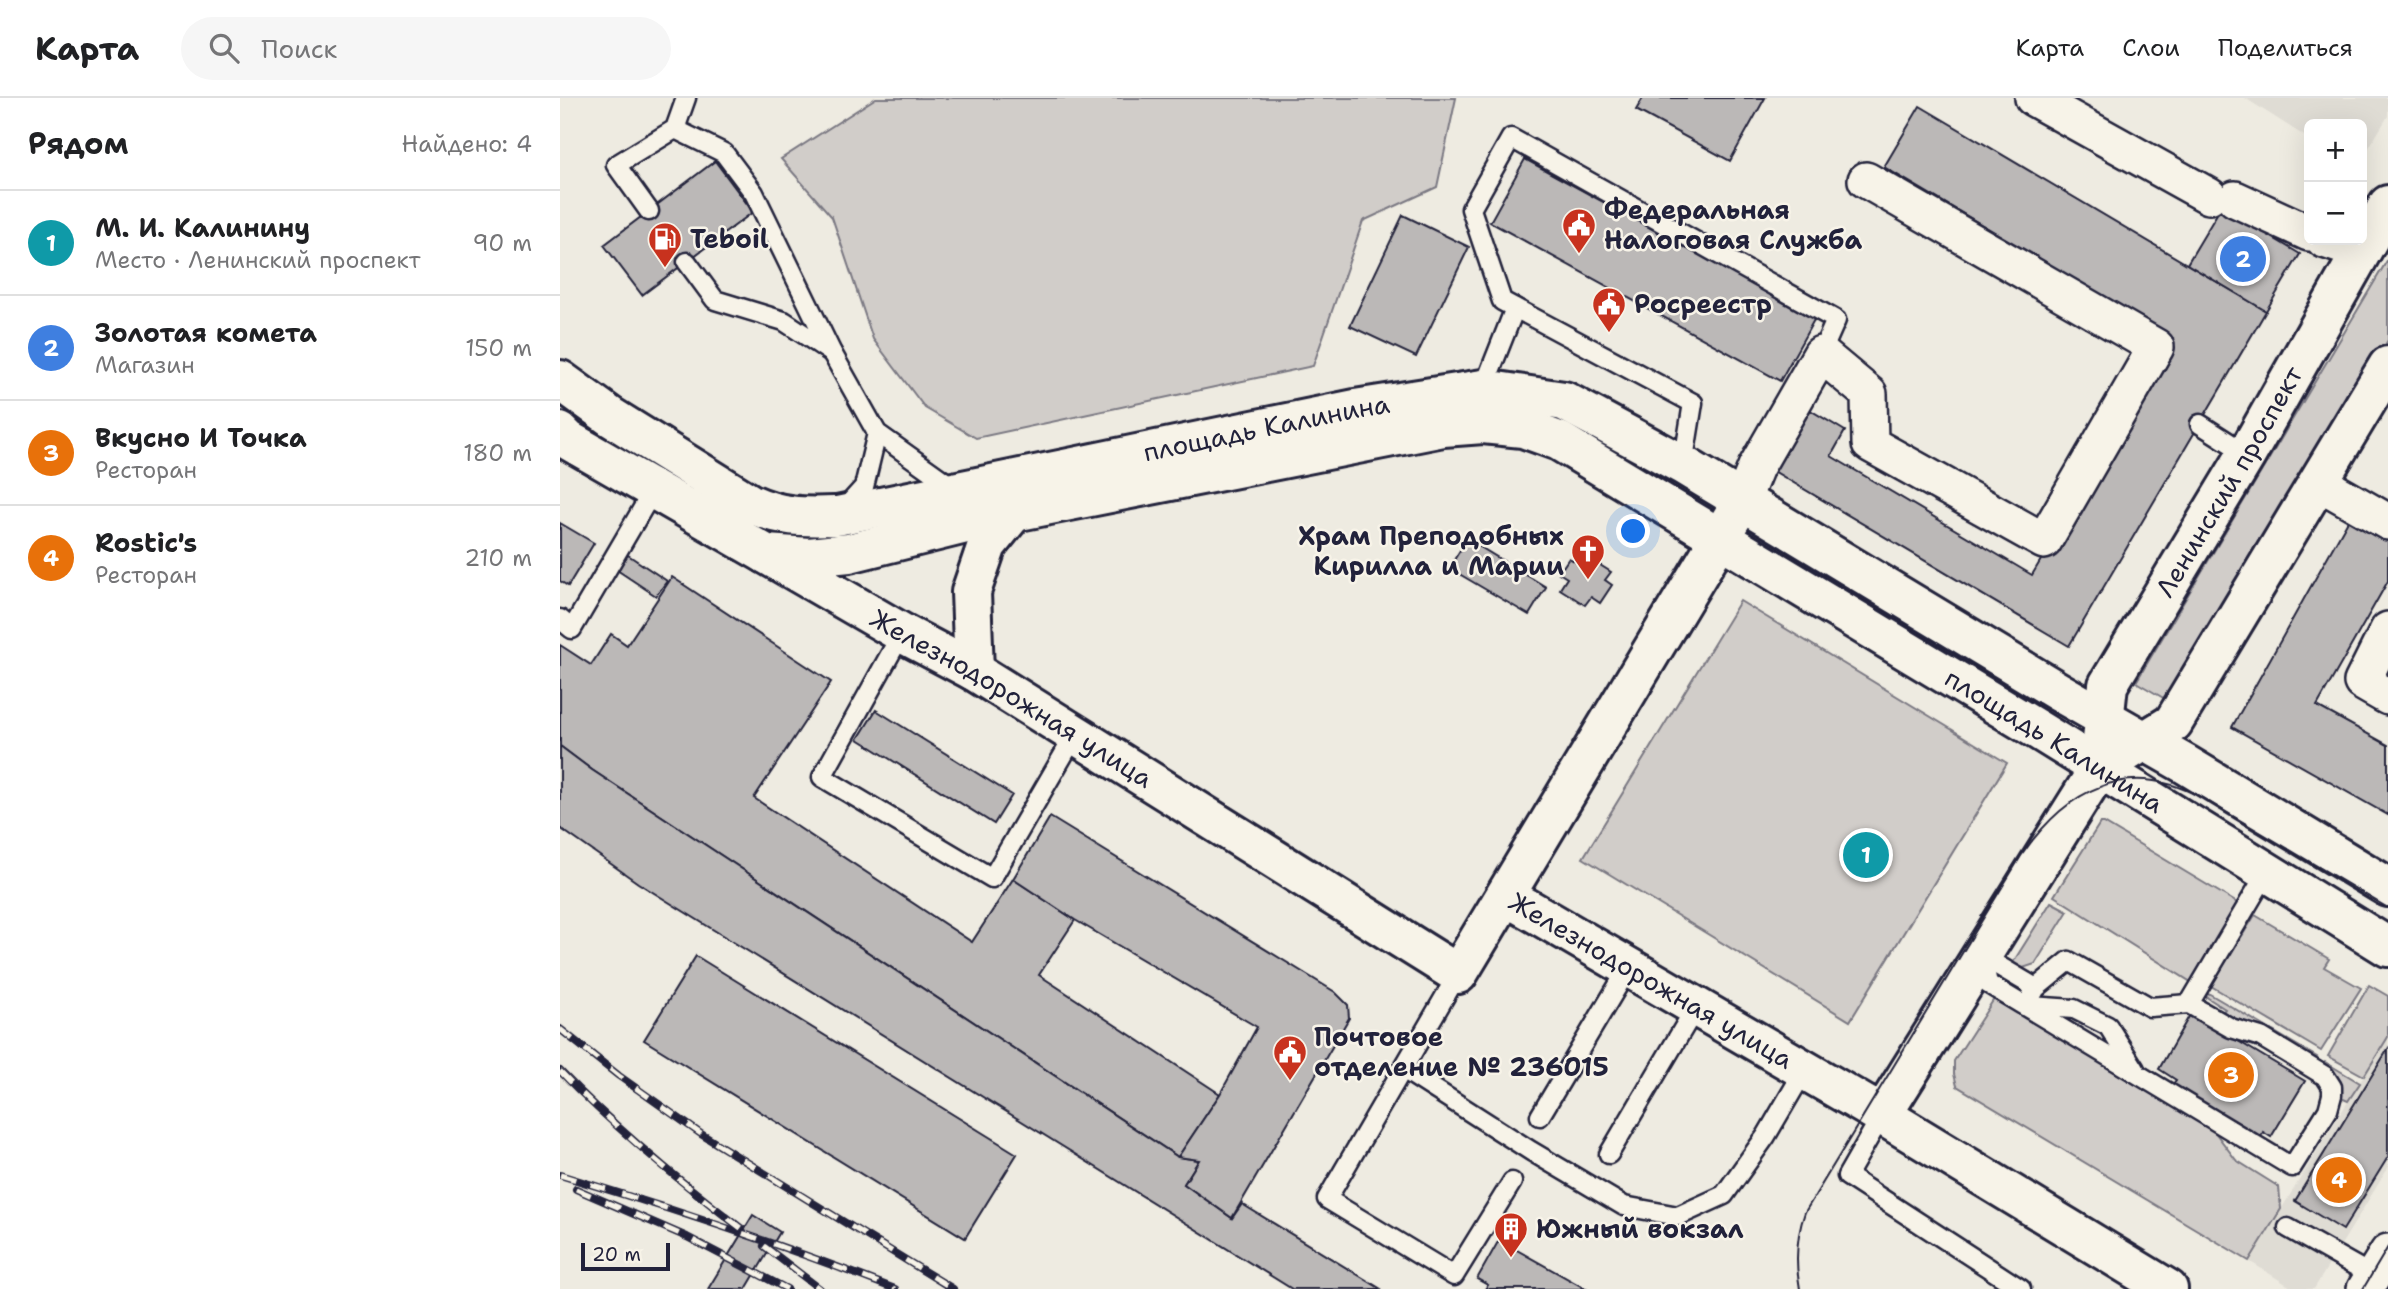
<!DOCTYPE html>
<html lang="ru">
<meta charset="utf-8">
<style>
body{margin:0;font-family:"Shantell Sans",sans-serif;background:#f6f6f6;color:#202124}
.controls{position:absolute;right:21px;top:21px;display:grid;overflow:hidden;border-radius:10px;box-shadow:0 7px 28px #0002}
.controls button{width:63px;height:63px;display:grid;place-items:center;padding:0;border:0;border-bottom:2px solid #e0e0e0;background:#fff;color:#202124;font:35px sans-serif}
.scale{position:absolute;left:21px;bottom:18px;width:89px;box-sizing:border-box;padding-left:7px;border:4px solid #22223b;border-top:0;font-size:19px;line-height:24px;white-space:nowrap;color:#22223b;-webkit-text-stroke:5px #f7f3e8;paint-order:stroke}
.you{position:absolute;left:1074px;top:434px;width:24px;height:24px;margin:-18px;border:5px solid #fff;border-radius:50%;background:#1a73e8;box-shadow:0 0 0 10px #1a73e833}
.badge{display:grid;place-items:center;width:46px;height:46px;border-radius:50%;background:#1a73e8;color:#fff;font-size:23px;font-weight:700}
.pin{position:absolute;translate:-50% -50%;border:4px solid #fff;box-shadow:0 2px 7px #0006}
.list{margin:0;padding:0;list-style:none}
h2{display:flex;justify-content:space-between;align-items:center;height:91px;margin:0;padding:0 28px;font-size:30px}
h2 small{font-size:23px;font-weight:400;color:#757577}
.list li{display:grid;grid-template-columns:46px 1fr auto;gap:21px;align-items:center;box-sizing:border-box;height:105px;padding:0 28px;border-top:2px solid #e0e0e0}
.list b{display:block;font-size:26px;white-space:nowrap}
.list p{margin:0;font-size:23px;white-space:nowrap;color:#757577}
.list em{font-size:23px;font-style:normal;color:#757577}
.icon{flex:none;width:38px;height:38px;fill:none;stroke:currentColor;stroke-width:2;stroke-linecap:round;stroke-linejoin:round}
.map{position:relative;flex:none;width:1828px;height:1191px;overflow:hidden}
header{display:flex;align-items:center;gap:42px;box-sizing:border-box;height:98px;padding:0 35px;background:#fff;border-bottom:2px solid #e0e0e0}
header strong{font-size:33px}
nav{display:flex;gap:38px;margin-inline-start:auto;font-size:24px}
.search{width:490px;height:63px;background:#f6f6f6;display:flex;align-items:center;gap:18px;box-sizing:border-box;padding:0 24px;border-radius:38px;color:#757577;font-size:26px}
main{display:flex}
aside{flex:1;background:#fff}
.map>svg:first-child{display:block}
.built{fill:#dfdcd4}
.green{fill:#d1cdc9;stroke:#7a7882;stroke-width:2}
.building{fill:#bbb8b7;stroke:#22223b;stroke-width:2}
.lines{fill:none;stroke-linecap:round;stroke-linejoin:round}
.lane-casing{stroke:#22223b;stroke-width:23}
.street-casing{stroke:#22223b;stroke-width:40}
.secondary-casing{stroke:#22223b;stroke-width:44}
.primary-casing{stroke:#22223b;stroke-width:44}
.lane{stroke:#f7f3e8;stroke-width:18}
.street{stroke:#f7f3e8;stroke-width:35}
.secondary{stroke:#f7f3e8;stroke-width:38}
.primary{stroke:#f7f3e8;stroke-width:38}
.tram{stroke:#22223b;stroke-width:2}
.rail-casing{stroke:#22223b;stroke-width:8}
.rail{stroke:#f7f3e8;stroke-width:5;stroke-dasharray:16;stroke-linecap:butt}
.labels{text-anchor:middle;stroke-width:5;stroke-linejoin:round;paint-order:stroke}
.poi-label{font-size:26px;font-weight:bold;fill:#22223b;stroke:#f7f3e8;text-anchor:start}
.street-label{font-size:26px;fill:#22223b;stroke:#f7f3e8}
</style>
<header>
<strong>Карта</strong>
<div class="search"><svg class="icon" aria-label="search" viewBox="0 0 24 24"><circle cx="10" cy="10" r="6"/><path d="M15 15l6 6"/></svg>Поиск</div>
<nav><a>Карта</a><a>Слои</a><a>Поделиться</a></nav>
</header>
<main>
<aside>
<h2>Рядом<small>Найдено: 4</small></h2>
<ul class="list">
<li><span class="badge" style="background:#0f9aa8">1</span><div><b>М. И. Калинину</b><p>Место · Ленинский проспект</p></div><em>90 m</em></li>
<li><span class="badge" style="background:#3f7fe0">2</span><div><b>Золотая комета</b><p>Магазин</p></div><em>150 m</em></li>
<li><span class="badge" style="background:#e8710a">3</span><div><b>Вкусно И Точка</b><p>Ресторан</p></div><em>180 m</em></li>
<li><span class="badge" style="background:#e8710a">4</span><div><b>Rostic's</b><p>Ресторан</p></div><em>210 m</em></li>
</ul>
</aside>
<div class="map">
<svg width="1828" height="1191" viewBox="0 0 1828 1191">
<rect width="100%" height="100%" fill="#eeebe1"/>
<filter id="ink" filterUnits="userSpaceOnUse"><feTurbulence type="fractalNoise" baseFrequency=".0143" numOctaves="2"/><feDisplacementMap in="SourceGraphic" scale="14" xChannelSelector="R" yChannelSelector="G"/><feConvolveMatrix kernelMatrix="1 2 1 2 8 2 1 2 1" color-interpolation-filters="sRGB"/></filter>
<g filter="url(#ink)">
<g class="built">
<polygon points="1685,0 1828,0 1828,18 1802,61 1802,26 1749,26 1749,41"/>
<polygon points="1828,939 1828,1070 1754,1191 1734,1191 1689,1163"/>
</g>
<g class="green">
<polygon points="316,0 896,0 877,89 803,123 753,268 416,340 365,310 313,241 272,119 221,61"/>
<polygon points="1828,161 1828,242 1612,605 1576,584"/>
<polygon points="1180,503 1447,665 1290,923 1023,760"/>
<polygon points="1540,725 1544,725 1679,806 1631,884 1494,798"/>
<polygon points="1491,804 1508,813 1475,866 1463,870 1452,866"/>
<polygon points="1695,817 1769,861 1764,869 1801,890 1761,953 1651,888"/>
<polygon points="1809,887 1828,898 1828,939 1804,978 1768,958"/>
<polygon points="1648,895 1757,959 1755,962 1661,916 1665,911 1648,900 1646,898"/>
<polygon points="1434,901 1654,1033 1676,1062 1719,1089 1721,1111 1689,1163 1397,988 1394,976 1394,963"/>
<path d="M1765,964L1800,985L1788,1003L1781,1000C1780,984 1776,977 1763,967Z"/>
</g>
<g class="building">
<polygon points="1083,0 1205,0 1170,63 1076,12"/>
<polygon points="1360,8 1706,213 1509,548 1205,368 1240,306 1285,333 1271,358 1472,477 1613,240 1324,69"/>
<polygon points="965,61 1255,220 1220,283 930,124"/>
<polygon points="155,63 193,114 82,197 44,147"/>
<polygon points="1661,109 1740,156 1706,213 1627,166"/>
<polygon points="843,117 909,149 856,259 790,228"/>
<polygon points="1791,417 1828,437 1828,483 1757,608 1828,647 1828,717 1672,629"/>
<polygon points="0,425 34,445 8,488 0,483"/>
<polygon points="907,441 986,489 969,517 889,470"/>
<polygon points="68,457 107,483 96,498 57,472"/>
<polygon points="1024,457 1051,474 1045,482 1052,487 1040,505 1031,499 1025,507 1000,491 1007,480 999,475 1009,460 1019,466"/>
<polygon points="112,479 271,584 194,700 412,844 453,781 515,822 479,877 660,996 618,1059 32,672 0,648 0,547 31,567 51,536 67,547"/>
<polygon points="316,612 452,697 434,726 298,641"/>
<polygon points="0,648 32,672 618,1059 639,1062 624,1086 672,1120 682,1106 821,1191 732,1191 78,785 0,730"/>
<polygon points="490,719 775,894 788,907 789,920 672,1120 624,1086 639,1062 618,1059 660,996 697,929 515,822 453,781"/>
<polygon points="136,858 457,1056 405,1140 84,942"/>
<polygon points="1631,915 1745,983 1711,1039 1703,1034 1701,1039 1613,986 1616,982 1599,971"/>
<polygon points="1828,951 1828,1059 1783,1132 1735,1103"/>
<polygon points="193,1117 220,1134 186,1191 148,1191"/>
<polygon points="939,1142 1026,1191 925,1191 928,1187 917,1181"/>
</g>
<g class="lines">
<g class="lane-casing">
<g id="lane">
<polyline points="115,31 164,55 194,95 272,255 317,335 394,390"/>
<polyline points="89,113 56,67 115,31 126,0"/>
<polyline points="127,164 155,202 224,223 272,255"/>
<polyline points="923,291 955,210"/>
<polyline points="1640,326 1687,356"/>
<polyline points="1123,367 1133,305 942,203 911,111 951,40 1276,222 1261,256"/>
<polyline points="285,410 304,389 317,335"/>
<polyline points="0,521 12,531 94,391"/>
<polyline points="342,535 262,679 432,780 515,637"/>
<polyline points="1422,858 1476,890"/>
<polyline points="1423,863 1428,886 1732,1069 1768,1012 1772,997 1772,989 1765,978 1701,939 1671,930 1629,906 1590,909 1509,863 1476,890 1466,908"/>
<polyline points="898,876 767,1101 894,1178 952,1084"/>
<polyline points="1629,906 1707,774"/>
<polyline points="1470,908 1514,911 1548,928 1575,971"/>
<polyline points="843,971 971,1053 1064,1108 1118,1118 1164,1097 1206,1038 1244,973"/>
<polyline points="1322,1017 1287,1078 1461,1191"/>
<polyline points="980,1018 1069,869"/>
<polyline points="1049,1056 1136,909"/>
<polyline points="1728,1130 1813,1178"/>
</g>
</g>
<g class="street-casing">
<g id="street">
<polyline points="1473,0 1649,98"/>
<polyline points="1675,101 1749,135"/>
<polyline points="1764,142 1800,154"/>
<polyline points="1758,384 1828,424"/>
<polyline points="1182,403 1196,369 1261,256 1309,296 1310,346 1484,443 1596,249 1306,82"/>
<polyline points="1828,532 1802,584 1828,599"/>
<polyline points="1805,1191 1828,1154"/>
</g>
</g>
<g class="secondary-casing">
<g id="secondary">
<path id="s1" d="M206,456L342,535L414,573L898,876L1182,403"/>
<polyline points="414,573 411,494 427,447 454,414"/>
<path id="s2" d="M946,798L1322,1017L1608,1191"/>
<polyline points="1322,1017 1539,670"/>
</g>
</g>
<g class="primary-casing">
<g id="primary">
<path id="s3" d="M0,282L51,319L189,405C222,420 243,419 277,418L795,311L923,291L1004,303L1123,367L1499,594L1625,666L1828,789"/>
<path id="s4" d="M0,334L8,342L206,456L249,459L289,455L454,414L883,329L923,326L963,330L999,343L1478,632L1828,849"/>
<path id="s5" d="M1542,642L1548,587L1687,356L1828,107"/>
<polyline points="1565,655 1613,625 1828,268"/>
</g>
</g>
<use href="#lane" class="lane"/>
<use href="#street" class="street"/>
<use href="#secondary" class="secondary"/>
<use href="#primary" class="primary"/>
<g class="tram">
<path d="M1240,1191C1235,1165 1236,1139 1245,1114L1461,758C1506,692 1567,658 1644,701L1828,810"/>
<polyline points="1803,1191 1828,1149"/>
</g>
<g class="rail-casing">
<g id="rail">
<polyline points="0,931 59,978 141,1036 393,1191"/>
<path d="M0,973C56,1031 118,1082 182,1131"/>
<path d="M0,1077C113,1111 225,1148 335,1191"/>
<polyline points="16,1091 127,1139 227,1191"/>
<polyline points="204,1148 260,1191"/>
</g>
</g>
<use href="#rail" class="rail"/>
</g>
</g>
<defs>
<g id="civic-pin" transform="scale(1.75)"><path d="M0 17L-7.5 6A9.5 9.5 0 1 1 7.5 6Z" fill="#c8321e" stroke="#f7f3e8"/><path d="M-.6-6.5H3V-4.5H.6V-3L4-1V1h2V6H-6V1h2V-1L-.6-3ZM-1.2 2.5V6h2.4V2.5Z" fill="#fff"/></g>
<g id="fuel-pin" transform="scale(1.75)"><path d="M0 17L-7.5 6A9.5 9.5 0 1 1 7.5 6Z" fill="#c8321e" stroke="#f7f3e8"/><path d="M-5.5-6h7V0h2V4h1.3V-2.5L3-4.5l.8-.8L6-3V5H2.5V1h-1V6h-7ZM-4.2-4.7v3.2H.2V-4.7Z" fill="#fff"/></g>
<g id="church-pin" transform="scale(1.75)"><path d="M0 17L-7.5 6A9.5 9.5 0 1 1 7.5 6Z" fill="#c8321e" stroke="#f7f3e8"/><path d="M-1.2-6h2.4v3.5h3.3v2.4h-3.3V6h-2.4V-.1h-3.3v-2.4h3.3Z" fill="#fff"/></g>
<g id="building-pin" transform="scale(1.75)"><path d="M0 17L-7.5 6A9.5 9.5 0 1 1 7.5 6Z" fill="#c8321e" stroke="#f7f3e8"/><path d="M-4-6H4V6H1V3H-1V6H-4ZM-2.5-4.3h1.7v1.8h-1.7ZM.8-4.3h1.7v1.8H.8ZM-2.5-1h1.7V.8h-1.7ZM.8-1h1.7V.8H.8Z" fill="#fff"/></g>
</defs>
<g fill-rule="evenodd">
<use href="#civic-pin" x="1019" y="127"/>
<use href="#fuel-pin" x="105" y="141"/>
<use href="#civic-pin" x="1049" y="206"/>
<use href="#church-pin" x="1028" y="453"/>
<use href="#civic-pin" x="730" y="954"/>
<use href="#building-pin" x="951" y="1131"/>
</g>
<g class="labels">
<g class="poi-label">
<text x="1044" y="121">Федеральная<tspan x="1044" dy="30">Налоговая Служба</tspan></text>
<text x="130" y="150">Teboil</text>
<text x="1074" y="215">Росреестр</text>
<text x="1004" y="447" text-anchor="end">Храм Преподобных<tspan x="1004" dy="30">Кирилла и Марии</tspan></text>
<text x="754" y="948">Почтовое<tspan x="754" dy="30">отделение № 236015</tspan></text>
<text x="976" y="1140">Южный вокзал</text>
</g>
<g class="street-label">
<text dy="9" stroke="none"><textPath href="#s3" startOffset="754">площадь Калинина</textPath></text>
<text dy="9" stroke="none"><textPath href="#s5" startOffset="292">Ленинский проспект</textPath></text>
<text dy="9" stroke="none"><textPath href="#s1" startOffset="285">Железнодорожная улица</textPath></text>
<text dy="9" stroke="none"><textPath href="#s4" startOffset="1628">площадь Калинина</textPath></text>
<text dy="9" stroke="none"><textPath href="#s2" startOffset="168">Железнодорожная улица</textPath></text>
</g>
</g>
</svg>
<div class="controls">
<button>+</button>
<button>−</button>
</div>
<div class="scale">20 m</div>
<div class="you"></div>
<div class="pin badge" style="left:1306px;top:757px;background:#0f9aa8">1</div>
<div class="pin badge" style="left:1683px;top:161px;background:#3f7fe0">2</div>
<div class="pin badge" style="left:1671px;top:977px;background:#e8710a">3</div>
<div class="pin badge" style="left:1779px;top:1082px;background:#e8710a">4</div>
</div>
</main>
